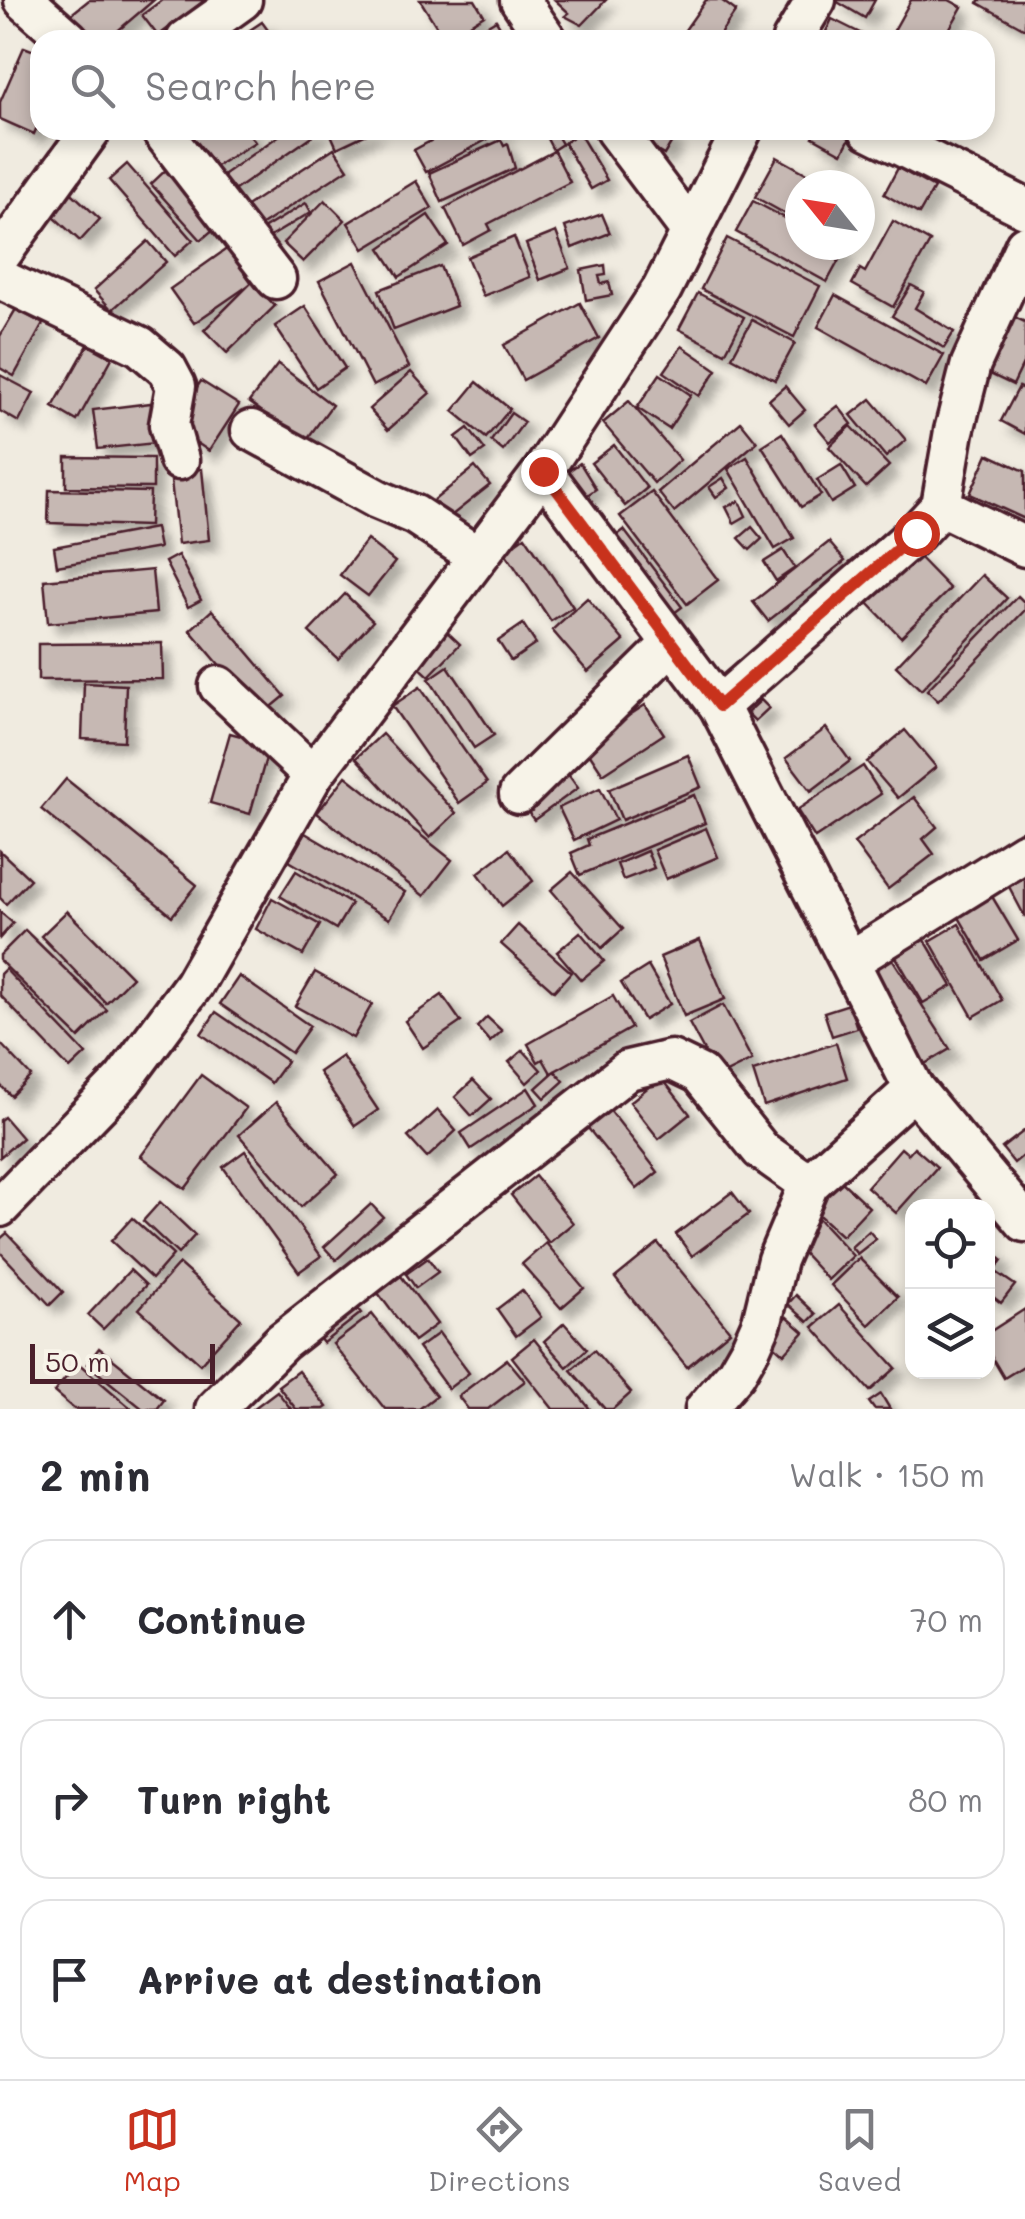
<!DOCTYPE html>
<meta charset="utf-8">
<style>
body{margin:0;font-family:Mali,sans-serif;background:#f7f7f7;color:#2b2b33}
.controls{position:absolute;right:30px;bottom:30px;display:grid;overflow:hidden;border-radius:20px;box-shadow:0 5px 15px #0003}
.controls button{width:90px;height:90px;display:grid;place-items:center;padding:0;border:0;border-bottom:2px solid #e1e1e2;background:#fff;color:#2b2b33;font:50px sans-serif}
.compass{position:absolute;left:785px;top:170px;width:90px;height:90px;border-radius:50%;background:#fff;box-shadow:0 5px 15px #0003;rotate:300deg}
.scale{position:absolute;left:30px;bottom:25px;width:185px;box-sizing:border-box;padding-left:10px;border:5px solid #4a1f2b;border-top:0;font-size:28px;line-height:35px;white-space:nowrap;color:#4a1f2b;-webkit-text-stroke:8px #f7f3e8;paint-order:stroke}
.stop{position:absolute;width:30px;height:30px;margin:-22px;border:8px solid #c8321e;border-radius:50%;background:#fff}
.stop.end{background:#c8321e;border-color:#fff;box-shadow:0 2px 10px #0008}
.list{margin:0;padding:0;list-style:none}
h2{display:flex;justify-content:space-between;align-items:center;height:130px;margin:0;padding:0 40px;font-size:42px}
h2 small{font-size:32px;font-weight:400;color:#7c7c81}
.list li{display:grid;grid-template-columns:65px 1fr auto;gap:30px;align-items:center;box-sizing:border-box;height:160px;margin:0 20px 20px;padding:0 20px;border:2px solid #e1e1e2;border-radius:30px}
.list b{display:block;font-size:38px;white-space:nowrap}
.list em{font-size:32px;font-style:normal;color:#7c7c81}
.icon{flex:none;width:55px;height:55px;fill:none;stroke:currentColor;stroke-width:2;stroke-linecap:round;stroke-linejoin:round}
.map{position:relative;flex:none;width:1025px;height:1409px;overflow:hidden}
.search{position:absolute;background:#fff;box-shadow:0 5px 15px #0003;left:30px;right:30px;top:30px;height:110px;display:flex;align-items:center;gap:25px;box-sizing:border-box;padding:0 35px;border-radius:30px;color:#7c7c81;font-size:38px}
.sheet{height:670px;background:#fff}
nav{display:flex;justify-content:space-around;align-items:center;box-sizing:border-box;height:140px;border-top:2px solid #e1e1e2;background:#fff;font-size:28px;color:#7c7c81}
nav a{display:grid;justify-items:center;gap:5px}
nav .on{color:#c8321e}
.map>svg:first-child{display:block}
.building{fill:#c6b8b3;stroke:#4a1f2b;stroke-width:2.5;filter:url(#shadow)}
.lines{fill:none;stroke-linecap:round;stroke-linejoin:round}
.minor-casing{stroke:#4a1f2b;stroke-width:45}
.minor{stroke:#f7f3e8;stroke-width:38}
.route{stroke:#c8321e;stroke-width:12}
</style>
<div class="map">
<svg width="1025" height="1409" viewBox="0 0 1025 1409">
<defs>
<filter id="shadow"><feDropShadow dx="9" dy="9" stdDeviation="5" flood-color="#0004"/></filter>
</defs>
<rect width="100%" height="100%" fill="#f0ebe0"/>
<filter id="ink" filterUnits="userSpaceOnUse"><feTurbulence type="fractalNoise" baseFrequency=".01" numOctaves="2"/><feDisplacementMap in="SourceGraphic" scale="20" xChannelSelector="R" yChannelSelector="G"/><feConvolveMatrix kernelMatrix="1 2 1 2 8 2 1 2 1" color-interpolation-filters="sRGB"/></filter>
<g filter="url(#ink)">
<g class="building">
<polygon points="89,0 154,0 107,40 81,40 64,20"/>
<polygon points="162,0 205,0 158,36 142,15"/>
<polygon points="420,0 475,0 484,15 445,40"/>
<polygon points="555,0 606,0 582,25 565,16 569,13"/>
<polygon points="706,0 721,0 736,11 716,40 678,40"/>
<polygon points="834,0 875,0 865,18"/>
<polygon points="911,0 949,0 962,7 943,40 903,40 892,34"/>
<polygon points="979,0 1025,0 1025,29 978,3"/>
<polygon points="832,19 874,40 822,40"/>
<polygon points="496,20 508,40 463,40"/>
<polygon points="262,22 275,40 235,40"/>
<polygon points="24,47 40,53 40,120 34,134 0,119 0,102"/>
<polygon points="187,130 247,130 255,142 211,169"/>
<polygon points="287,130 321,130 225,197 214,181"/>
<polygon points="329,130 375,130 337,148"/>
<polygon points="451,130 505,130 426,172 414,150"/>
<polygon points="554,130 562,144 553,150 545,135"/>
<polygon points="657,130 674,138 664,155 648,146"/>
<polygon points="817,130 834,130 850,138 842,153 813,137"/>
<polygon points="579,133 607,180 591,189 564,143"/>
<polygon points="501,140 504,146 508,144 515,168 442,202 429,173"/>
<polygon points="334,148 348,169 252,231 239,211"/>
<polygon points="554,151 570,182 488,224 491,230 463,245 445,208"/>
<polygon points="777,157 827,185 800,185 800,222 755,197"/>
<polygon points="127,164 193,240 175,256 109,180"/>
<polygon points="171,165 222,222 201,240 151,184"/>
<polygon points="898,168 934,188 919,214 884,194"/>
<polygon points="416,181 432,208 364,249 348,223"/>
<polygon points="62,184 100,219 80,241 42,206"/>
<polygon points="325,200 345,220 303,262 283,243"/>
<polygon points="753,201 800,226 800,245 834,245 844,251 827,282 736,232"/>
<polygon points="306,203 311,212 260,243 255,234"/>
<polygon points="602,214 610,233 572,248 565,227"/>
<polygon points="428,215 448,245 399,277 380,248"/>
<polygon points="893,221 930,242 893,307 852,284 860,269 865,272"/>
<polygon points="556,232 570,268 540,280 526,244"/>
<polygon points="514,237 530,277 483,296 467,257"/>
<polygon points="727,238 820,286 794,337 701,289"/>
<polygon points="148,241 166,262 112,310 94,290"/>
<polygon points="228,248 252,283 194,323 170,289"/>
<polygon points="355,262 409,367 373,386 319,281"/>
<polygon points="605,265 606,275 599,276 601,284 609,282 612,295 586,300 581,270"/>
<polygon points="440,266 456,306 394,330 379,290"/>
<polygon points="252,282 275,306 227,353 204,330"/>
<polygon points="911,285 924,292 915,308 954,332 944,348 892,316"/>
<polygon points="698,293 744,317 725,353 679,329"/>
<polygon points="835,295 944,355 926,387 818,327"/>
<polygon points="580,303 599,338 523,380 504,345"/>
<polygon points="305,306 345,368 316,388 275,326"/>
<polygon points="16,309 43,324 14,376 0,368 0,336"/>
<polygon points="1002,311 1025,322 1025,360 1013,385 975,367"/>
<polygon points="752,320 795,343 775,380 732,357"/>
<polygon points="88,345 112,358 77,421 53,407"/>
<polygon points="682,346 717,370 699,396 664,372"/>
<polygon points="278,364 332,405 304,443 249,402"/>
<polygon points="411,372 430,393 388,430 369,409"/>
<polygon points="660,374 691,395 669,429 637,408"/>
<polygon points="0,375 34,393 19,422 0,411"/>
<polygon points="201,381 239,405 209,451 172,426"/>
<polygon points="477,382 510,409 486,438 453,411"/>
<polygon points="785,386 805,410 789,424 769,400"/>
<polygon points="1019,387 1025,390 1025,434 1001,421"/>
<polygon points="871,399 906,440 886,457 851,415"/>
<polygon points="629,401 680,460 654,483 603,423"/>
<polygon points="151,403 156,443 98,449 93,410"/>
<polygon points="838,406 852,424 830,442 815,424"/>
<polygon points="511,413 524,422 503,451 491,441"/>
<polygon points="741,422 757,442 674,512 658,492"/>
<polygon points="851,426 889,466 866,487 829,447"/>
<polygon points="468,428 485,450 472,459 456,437"/>
<polygon points="782,433 821,495 801,507 762,446"/>
<polygon points="614,445 647,488 625,506 591,463"/>
<polygon points="988,454 1025,471 1025,519 970,494"/>
<polygon points="66,457 153,458 153,488 66,487"/>
<polygon points="747,457 794,538 775,549 728,469"/>
<polygon points="580,463 596,489 580,500 564,474"/>
<polygon points="841,465 855,488 831,503 817,480"/>
<polygon points="475,467 490,485 442,523 428,505"/>
<polygon points="202,469 209,540 178,544 170,472"/>
<polygon points="723,478 729,488 716,497 709,487"/>
<polygon points="49,490 150,492 149,526 48,523"/>
<polygon points="652,492 718,580 687,604 620,516"/>
<polygon points="739,501 746,516 734,523 726,507"/>
<polygon points="752,527 762,539 750,550 739,538"/>
<polygon points="155,528 159,548 57,566 54,547"/>
<polygon points="624,530 682,607 666,619 608,542"/>
<polygon points="525,536 573,607 551,621 504,551"/>
<polygon points="367,540 395,562 368,596 340,575"/>
<polygon points="829,542 845,561 768,621 753,602"/>
<polygon points="783,550 795,568 776,581 764,562"/>
<polygon points="915,553 950,589 901,637 866,601"/>
<polygon points="178,555 201,600 188,607 165,562"/>
<polygon points="152,570 156,613 48,623 44,580"/>
<polygon points="982,575 1007,598 921,690 896,666"/>
<polygon points="345,594 373,621 338,659 309,632"/>
<polygon points="1018,596 1025,603 1025,610 938,701 927,690"/>
<polygon points="587,598 624,641 588,672 552,630"/>
<polygon points="212,610 285,696 262,715 190,630"/>
<polygon points="523,624 536,644 511,661 498,641"/>
<polygon points="445,630 460,644 429,676 414,662"/>
<polygon points="162,643 163,679 38,680 38,644"/>
<polygon points="448,666 494,735 474,748 429,679"/>
<polygon points="84,683 126,685 124,741 82,739"/>
<polygon points="420,687 487,783 459,803 392,706"/>
<polygon points="761,700 769,708 755,721 747,713"/>
<polygon points="645,705 664,734 603,774 584,745"/>
<polygon points="826,728 850,761 811,791 786,758"/>
<polygon points="905,730 936,767 898,798 867,762"/>
<polygon points="230,733 270,744 250,814 210,803"/>
<polygon points="382,734 456,813 430,838 356,758"/>
<polygon points="688,755 701,787 622,820 609,789"/>
<polygon points="863,766 881,794 815,838 797,810"/>
<polygon points="565,770 578,788 534,820 521,803"/>
<polygon points="346,776 452,860 424,896 317,813"/>
<polygon points="66,779 197,885 172,916 41,809"/>
<polygon points="600,788 616,820 574,840 559,808"/>
<polygon points="694,795 705,823 580,875 571,853 589,845 587,839"/>
<polygon points="914,797 937,827 923,839 934,854 888,889 854,843"/>
<polygon points="706,828 718,857 666,879 654,850"/>
<polygon points="305,833 405,892 389,919 289,861"/>
<polygon points="509,849 533,881 502,906 478,873"/>
<polygon points="0,851 30,879 6,904 0,898"/>
<polygon points="647,851 654,868 623,880 617,864"/>
<polygon points="1025,870 1025,917 1006,881"/>
<polygon points="296,871 351,904 336,929 280,896"/>
<polygon points="572,872 623,929 602,948 551,890"/>
<polygon points="990,893 1018,940 984,960 957,914"/>
<polygon points="272,898 320,925 303,955 256,929"/>
<polygon points="67,911 132,977 106,1003 41,936"/>
<polygon points="0,912 13,923 0,938"/>
<polygon points="959,924 1002,1000 973,1017 930,941"/>
<polygon points="518,925 571,972 554,991 501,944"/>
<polygon points="25,930 107,1010 79,1038 0,961 0,955"/>
<polygon points="580,932 604,961 581,980 557,952"/>
<polygon points="922,935 952,986 923,1003 893,952"/>
<polygon points="700,940 725,999 684,1016 660,957"/>
<polygon points="890,955 950,1049 923,1065 864,971"/>
<polygon points="648,966 670,1004 644,1020 621,983"/>
<polygon points="5,969 86,1054 70,1069 0,995 0,974"/>
<polygon points="315,972 372,1004 353,1038 295,1006"/>
<polygon points="239,976 310,1026 291,1053 220,1004"/>
<polygon points="442,995 461,1022 423,1048 405,1021"/>
<polygon points="613,996 631,1028 551,1073 543,1059 538,1062 528,1044"/>
<polygon points="849,1004 857,1028 832,1036 824,1012"/>
<polygon points="723,1005 752,1060 718,1077 689,1023"/>
<polygon points="216,1012 287,1061 271,1083 201,1034"/>
<polygon points="487,1017 502,1031 490,1042 477,1027"/>
<polygon points="0,1043 31,1076 11,1096 0,1085"/>
<polygon points="836,1043 847,1078 764,1106 753,1071"/>
<polygon points="523,1050 541,1070 527,1083 509,1062"/>
<polygon points="342,1056 378,1110 355,1126 319,1072"/>
<polygon points="555,1071 564,1081 545,1098 536,1088"/>
<polygon points="201,1075 246,1108 185,1189 141,1156"/>
<polygon points="661,1077 690,1114 659,1139 630,1102"/>
<polygon points="473,1080 491,1099 472,1116 455,1097"/>
<polygon points="528,1088 538,1104 471,1149 461,1133"/>
<polygon points="276,1102 338,1174 301,1207 239,1135"/>
<polygon points="605,1104 658,1172 637,1189 583,1122"/>
<polygon points="438,1110 456,1131 427,1158 408,1137"/>
<polygon points="4,1117 22,1138 0,1157 0,1120"/>
<polygon points="1025,1130 1025,1154 1014,1163 1002,1148"/>
<polygon points="914,1147 937,1167 896,1213 867,1187 901,1148 908,1154"/>
<polygon points="245,1151 321,1256 299,1272 223,1167"/>
<polygon points="535,1176 573,1223 549,1243 511,1195"/>
<polygon points="839,1179 869,1207 842,1236 812,1209"/>
<polygon points="732,1192 749,1214 692,1256 676,1234"/>
<polygon points="160,1202 195,1235 178,1254 143,1221"/>
<polygon points="371,1204 383,1217 336,1260 324,1247"/>
<polygon points="816,1216 853,1256 828,1280 791,1240"/>
<polygon points="132,1218 173,1255 152,1279 111,1241"/>
<polygon points="869,1231 876,1239 857,1254 851,1247"/>
<polygon points="7,1233 63,1292 50,1305 0,1252 0,1239"/>
<polygon points="546,1243 584,1288 561,1308 522,1264"/>
<polygon points="658,1243 730,1331 687,1367 615,1278"/>
<polygon points="988,1249 1002,1260 988,1280"/>
<polygon points="428,1258 438,1272 416,1288 406,1274"/>
<polygon points="859,1258 898,1297 869,1325 831,1285"/>
<polygon points="179,1264 241,1319 200,1364 139,1309"/>
<polygon points="130,1270 146,1285 103,1329 88,1315"/>
<polygon points="996,1272 1015,1285 1001,1303 988,1293 988,1283"/>
<polygon points="401,1276 437,1324 414,1341 378,1293"/>
<polygon points="522,1290 541,1317 516,1336 497,1309"/>
<polygon points="796,1295 816,1314 808,1322 788,1304"/>
<polygon points="350,1299 361,1313 323,1343 312,1329"/>
<polygon points="839,1305 896,1368 870,1391 813,1327"/>
<polygon points="1025,1309 1025,1365 1004,1378 988,1351 988,1333"/>
<polygon points="372,1314 436,1396 419,1409 385,1409 333,1344"/>
<polygon points="787,1317 804,1332 784,1354 767,1339"/>
<polygon points="564,1323 587,1349 567,1367 544,1341"/>
<polygon points="439,1333 469,1373 448,1389 418,1348"/>
<polygon points="534,1339 590,1409 553,1409 512,1357"/>
<polygon points="99,1348 164,1400 157,1409 143,1409 87,1364"/>
<polygon points="594,1350 631,1393 613,1409 605,1409 571,1370"/>
<polygon points="507,1359 525,1381 488,1409 468,1409 458,1396"/>
<polygon points="78,1363 132,1409 74,1409 54,1392"/>
<polygon points="298,1371 327,1407 324,1409 296,1409 278,1386"/>
<polygon points="277,1391 291,1409 253,1409"/>
<polygon points="881,1394 890,1409 874,1409 869,1402"/>
</g>
<g class="lines">
<g class="minor-casing">
<g id="minor">
<polyline points="24,0 69,40"/>
<polyline points="520,0 547,40"/>
<polyline points="186,40 242,0"/>
<polyline points="792,40 816,0"/>
<polyline points="161,130 276,279"/>
<polyline points="615,130 690,230"/>
<polyline points="869,130 1025,208"/>
<polyline points="0,256 91,130"/>
<polyline points="0,279 140,346 167,369 176,386 169,425 179,460"/>
<polyline points="251,430 377,499 415,515 477,556"/>
<polyline points="543,471 719,706 914,1089 1025,1222"/>
<polyline points="941,506 1025,547"/>
<polyline points="219,686 313,775"/>
<polyline points="719,706 916,533 941,506 954,431 971,364 1025,245"/>
<polyline points="519,794 671,644"/>
<polyline points="850,961 1025,852"/>
<polyline points="0,1207 123,1080 194,984 313,775 543,471 662,289 742,130"/>
<polyline points="215,1409 282,1342 628,1070 671,1060 700,1074 761,1150 809,1184"/>
<polyline points="705,1409 736,1373 751,1347 762,1322 777,1260 809,1184 914,1089"/>
</g>
</g>
<use href="#minor" class="minor"/>
</g>
</g>
<g class="lines" filter="url(#ink)">
<polyline class="route" points="543,471 719,706 916,533"/>
</g>
</svg>
<div class="controls">
<button><svg class="icon" aria-label="locate" viewBox="0 0 24 24"><circle cx="12" cy="12" r="6"/><path d="M12 2v4M12 18v4M2 12h4M18 12h4"/></svg></button>
<button><svg class="icon" aria-label="layers" viewBox="0 0 24 24"><path d="M12 4l9 5-9 5-9-5zM3 14l9 5 9-5"/></svg></button>
</div>
<svg class="compass" viewBox="-18 -18 36 36"><path d="M0-13l5 13h-10z" fill="#e53935"/><path d="M0 13l5-13h-10z" fill="#7c7c81"/></svg>
<div class="scale">50 m</div>
<div class="stop" style="left:916px;top:533px"></div>
<div class="stop end" style="left:543px;top:471px"></div>
<div class="search"><svg class="icon" aria-label="search" viewBox="0 0 24 24"><circle cx="10" cy="10" r="6"/><path d="M15 15l6 6"/></svg>Search here</div>
</div>
<section class="sheet">
<h2>2 min<small>Walk · 150 m</small></h2>
<ul class="list">
<li><svg class="icon" aria-label="ahead" viewBox="0 0 24 24"><path d="M12 20V5M6 11l6-6 6 6"/></svg><div><b>Continue</b></div><em>70 m</em></li>
<li><svg class="icon" aria-label="right" viewBox="0 0 24 24"><path d="M7 20v-9h11M14 6l5 5-5 5"/></svg><div><b>Turn right</b></div><em>80 m</em></li>
<li><svg class="icon" aria-label="arrive" viewBox="0 0 24 24"><path d="M6 21V4h12l-3 4 3 4H6"/></svg><div><b>Arrive at destination</b></div></li>
</ul>
</section>
<nav>
<a class="on"><svg class="icon" aria-label="map" viewBox="0 0 24 24"><path d="M3 6l6-2 6 2 6-2v14l-6 2-6-2-6 2zM9 4v14M15 6v14"/></svg>Map</a>
<a><svg class="icon" aria-label="directions" viewBox="0 0 24 24"><path d="M12 3l9 9-9 9-9-9zM9 14v-3h6M13 9l2 2-2 2"/></svg>Directions</a>
<a><svg class="icon" aria-label="saved" viewBox="0 0 24 24"><path d="M7 4h10v16l-5-4-5 4z"/></svg>Saved</a>
</nav>
